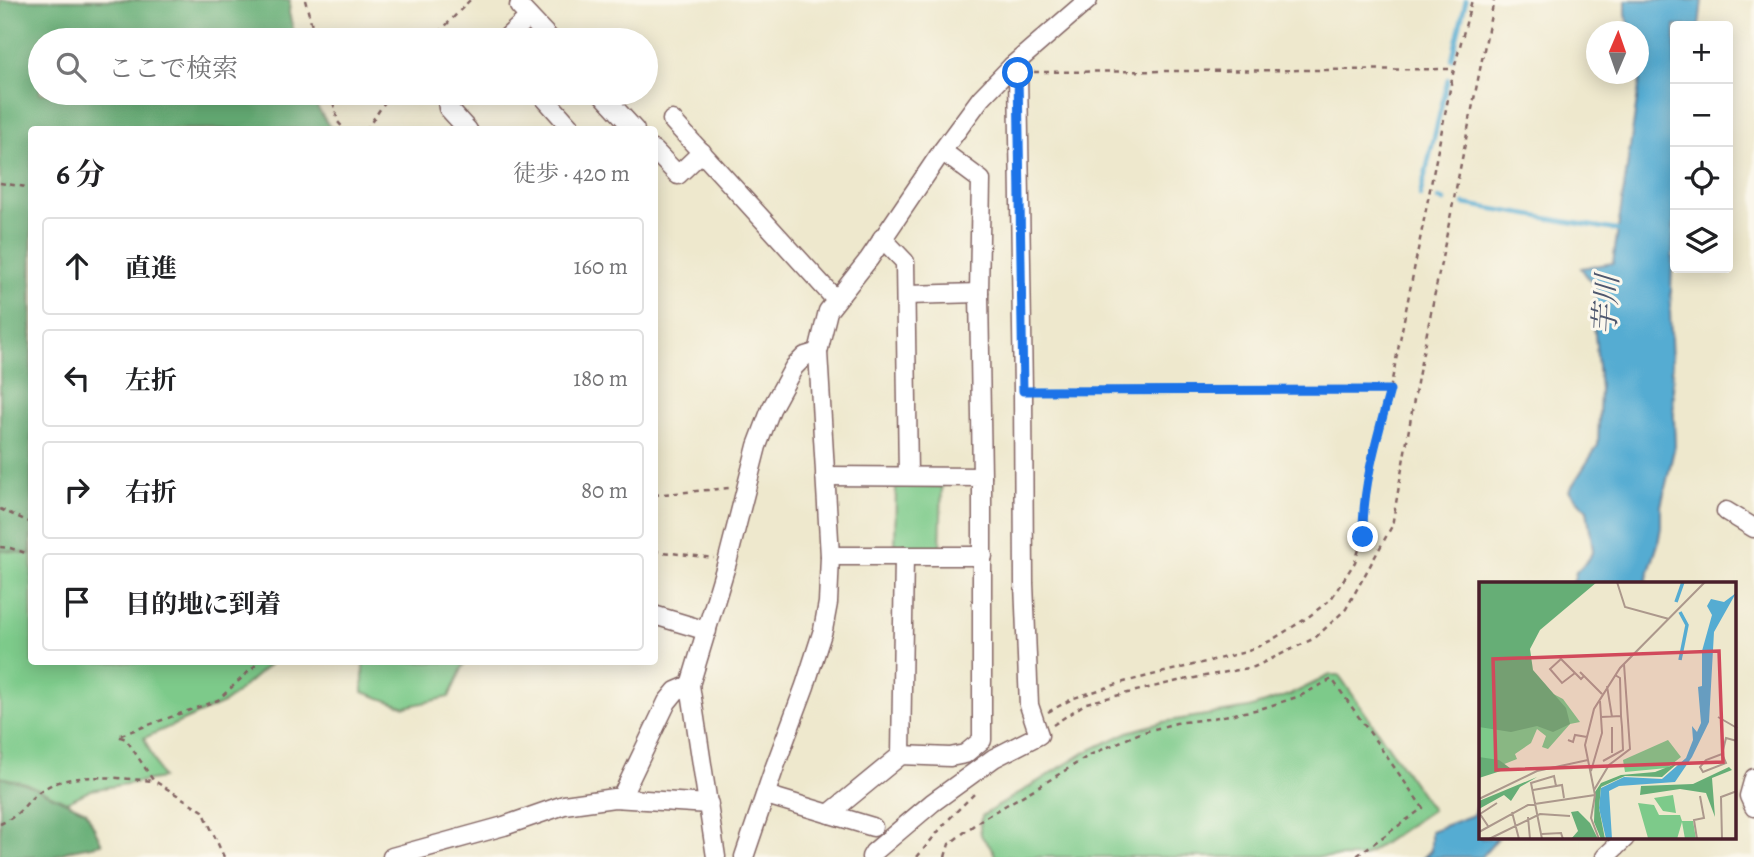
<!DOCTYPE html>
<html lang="ja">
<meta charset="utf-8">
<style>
body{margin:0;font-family:Alegreya,"Noto Serif JP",serif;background:#f2f2f2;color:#202124}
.controls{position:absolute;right:21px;top:21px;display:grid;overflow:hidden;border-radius:7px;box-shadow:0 4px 18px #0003}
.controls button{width:63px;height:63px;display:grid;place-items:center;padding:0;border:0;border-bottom:2px solid #e0e0e0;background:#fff;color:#202124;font:35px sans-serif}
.compass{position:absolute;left:1586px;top:21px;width:63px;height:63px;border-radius:50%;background:#fff;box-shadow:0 4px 18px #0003;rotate:2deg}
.stop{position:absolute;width:21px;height:21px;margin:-16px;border:5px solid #1a73e8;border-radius:50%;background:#fff}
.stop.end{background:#1a73e8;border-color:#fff;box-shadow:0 2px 7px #0008}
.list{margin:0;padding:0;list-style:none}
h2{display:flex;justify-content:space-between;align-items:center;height:91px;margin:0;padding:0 28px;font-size:30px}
h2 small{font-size:23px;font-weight:400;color:#757577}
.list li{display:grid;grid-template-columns:46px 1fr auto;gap:21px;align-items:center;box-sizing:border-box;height:98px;margin:0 14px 14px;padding:0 14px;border:2px solid #e0e0e0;border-radius:7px}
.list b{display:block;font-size:26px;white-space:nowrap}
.list em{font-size:23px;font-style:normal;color:#757577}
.icon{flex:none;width:38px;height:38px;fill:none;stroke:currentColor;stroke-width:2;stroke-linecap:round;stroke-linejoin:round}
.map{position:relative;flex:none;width:1754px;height:857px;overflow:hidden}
.search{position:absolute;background:#fff;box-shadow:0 4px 18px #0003;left:28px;top:28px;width:630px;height:77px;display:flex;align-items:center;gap:18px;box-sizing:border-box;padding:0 24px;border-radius:38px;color:#757577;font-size:26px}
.panel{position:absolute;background:#fff;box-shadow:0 4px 18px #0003;left:28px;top:126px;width:630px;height:539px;border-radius:7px}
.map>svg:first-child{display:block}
.green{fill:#7dca8a;stroke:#64745a;stroke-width:2}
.forest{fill:#66ae76;stroke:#586650;stroke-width:2}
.water{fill:#55acd2;stroke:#50667e;stroke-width:2}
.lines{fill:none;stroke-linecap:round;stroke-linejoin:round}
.stream{stroke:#55acd2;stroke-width:4.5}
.minor-casing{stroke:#836564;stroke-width:21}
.path{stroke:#836564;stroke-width:2.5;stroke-dasharray:5 5;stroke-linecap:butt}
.minor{stroke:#fff;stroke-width:18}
.route{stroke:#1a73e8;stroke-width:9}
.labels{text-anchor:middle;stroke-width:6;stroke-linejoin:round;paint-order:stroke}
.water-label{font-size:30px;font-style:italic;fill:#4e576e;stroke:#fbf7ec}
.inset-river{fill:none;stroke:#55acd2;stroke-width:3.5}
.inset-road{fill:none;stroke:#ac988c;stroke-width:2}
.view{fill:#d1495b;fill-opacity:0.15;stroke:#d1495b;stroke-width:3.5}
.inset-edge{fill:none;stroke:#4a1f2b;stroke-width:3.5}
</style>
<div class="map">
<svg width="1754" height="857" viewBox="0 0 1754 857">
<rect width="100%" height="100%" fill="#fbf7ec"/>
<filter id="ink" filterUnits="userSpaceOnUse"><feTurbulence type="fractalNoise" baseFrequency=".0143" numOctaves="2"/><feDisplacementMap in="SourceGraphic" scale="14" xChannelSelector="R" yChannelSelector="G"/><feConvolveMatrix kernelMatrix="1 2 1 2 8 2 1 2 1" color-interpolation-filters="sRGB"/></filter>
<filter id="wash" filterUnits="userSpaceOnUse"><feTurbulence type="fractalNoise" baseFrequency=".00686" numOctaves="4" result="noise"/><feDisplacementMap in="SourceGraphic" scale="28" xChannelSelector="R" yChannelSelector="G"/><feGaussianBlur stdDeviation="1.57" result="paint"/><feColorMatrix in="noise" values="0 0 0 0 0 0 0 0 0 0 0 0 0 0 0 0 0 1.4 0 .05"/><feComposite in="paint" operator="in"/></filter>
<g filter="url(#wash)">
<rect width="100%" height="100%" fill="#eee8cd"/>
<g class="green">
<polygon points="0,164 31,169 32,662 272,662 226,702 144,738 162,778 91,790 0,834"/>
<polygon points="896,485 942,486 940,550 895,549"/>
<polygon points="363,662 465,662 449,697 405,707 363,692"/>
<path d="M1330,675H1339L1432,810L1363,857H995C994,844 980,842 980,829C980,824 981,820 982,816L1084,753L1128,732L1163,722L1249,708L1292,694Z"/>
</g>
<g class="forest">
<polygon points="0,0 290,0 289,13 296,40 40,40 40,93 308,93 331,129 32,130 31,554 0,550"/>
<polygon points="0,777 25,783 86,811 102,844 71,850 53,857 0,857"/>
</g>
<g class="water">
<polygon points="1626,0 1702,0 1699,26 1675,26 1675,199 1670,311 1675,445 1661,506 1661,527 1658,544 1645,584 1573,584 1576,572 1589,559 1593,550 1587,510 1569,491 1598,445 1600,389 1593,312 1597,290 1581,268 1613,263 1641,73 1638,32 1632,31 1626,15"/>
<polygon points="1481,797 1481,838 1498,838 1482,857 1424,857 1431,850 1431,831 1473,815"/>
</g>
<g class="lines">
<g class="stream">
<polyline points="1452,59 1466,0"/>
<polyline points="1420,196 1448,79"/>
<polyline points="1438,199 1444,201"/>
<polyline points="1464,204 1622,231"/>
</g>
</g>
</g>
<g filter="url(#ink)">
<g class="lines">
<g class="minor-casing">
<g id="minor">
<polyline points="519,6 551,40"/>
<polyline points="504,40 529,17"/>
<polyline points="447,93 446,94 448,108 468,130"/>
<polyline points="540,93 573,130"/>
<polyline points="601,93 635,130"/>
<polyline points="672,120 836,300"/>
<polyline points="654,150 678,175 702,152"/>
<polyline points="942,151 981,180 979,293 982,477"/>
<polyline points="882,238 905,262 908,476"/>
<polyline points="907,295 979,293"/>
<polyline points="825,476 982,477 982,740 965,754 950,757 901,755 829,814"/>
<polyline points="1726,511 1754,528"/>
<polyline points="830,556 983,556"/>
<polyline points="654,615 707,631"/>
<polyline points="901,755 904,556"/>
<polyline points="1754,778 1749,796 1754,807"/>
<polyline points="766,795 873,827"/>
<polyline points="621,798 667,702 676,691 690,685"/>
<polyline points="392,857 504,826 564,805 614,798 709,804"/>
<polyline points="716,857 690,685 728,559 757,446 771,409 794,367 805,356 818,352"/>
<polyline points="744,857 774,769 805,686 823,630 828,603 830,556 818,352 828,311 869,259 942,151 981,98 1012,66 1088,0"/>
<polyline points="871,857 874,852 932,803 994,758 1039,735 1029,705 1024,583 1023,391 1018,73 1012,66"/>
<polyline points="1605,857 1625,838"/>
</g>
</g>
<g class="path">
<polyline points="305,0 316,40"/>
<polyline points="432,40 470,0"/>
<polyline points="1034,72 1454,69"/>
<polyline points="331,93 338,122 345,130"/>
<polyline points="366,130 391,93"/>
<polyline points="0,183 32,188"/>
<polyline points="1036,391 1390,390"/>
<polyline points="654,495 729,488"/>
<polyline points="0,509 32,523"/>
<polyline points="0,547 10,548 32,555"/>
<polyline points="654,551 714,558"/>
<polyline points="1048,712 1074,698 1124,682 1246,652 1270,641 1307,618 1331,599 1355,562 1363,537 1363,515 1369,473 1390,390 1454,69 1472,0"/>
<polyline points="1053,725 1086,703 1178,681 1254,667 1315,638 1346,609 1392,526 1418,377 1494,0"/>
<path d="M0,824C5,822 10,819 14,816C27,806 31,795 47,787C76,771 123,779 155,781"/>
<polyline points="224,857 203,811 153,780 126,739 118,736 218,700 259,662"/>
<polyline points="917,857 947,821 977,791"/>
<polyline points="945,857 949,844 982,819 1048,781 1090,755 1140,733 1176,723 1208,719 1260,709 1300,696 1332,679 1423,808 1355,857"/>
</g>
<use href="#minor" class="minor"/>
</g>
</g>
<g class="lines" filter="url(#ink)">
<path class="route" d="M1018,73L1023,391L1390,390C1377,438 1362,487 1363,537"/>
</g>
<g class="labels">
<g class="water-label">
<text transform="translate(1606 305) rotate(-87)" y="10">芋川</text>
</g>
</g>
<g transform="translate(1479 582)">
<rect width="257" height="257" fill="#eee8cd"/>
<path d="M0,95L57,103L84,117L101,140L91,142L69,167L63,165L67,154L58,147L52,161L36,172L38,177L0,192ZM189,158L202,175L188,186L146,190L144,178ZM194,213L197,231L184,229L175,216ZM159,221L175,223L180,233H201L203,239H214L217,257H206L203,240L198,257L169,256Z" fill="#7dca8a"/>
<path d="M0,0H118L61,48L51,67L54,88L87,126L91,142L74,150L58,144L32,150L0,145ZM0,175L20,178L31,186L0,196ZM199,181L183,195L146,194L122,205L120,226L126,257H122L115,240L116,210L122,201L142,193L176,190ZM250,185L253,188L233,196L236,235L227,211L201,207L161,213L162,204L214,202ZM58,195L41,205L32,219L25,213L0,227V219ZM99,229L111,241L119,257H92L99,249L92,230Z" fill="#66ae76"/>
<path d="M257,11L235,50L230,140L213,175L196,200L140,204L130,209L133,257H127L120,226L122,206L145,195L183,197L207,176L214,158L213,144L218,150L222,141L219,105L223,104V69L233,33L228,24L232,17L245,20Z" fill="#55acd2"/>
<path class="inset-river" d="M197,20L204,0M201,30L208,43L201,78"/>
<path class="inset-road" d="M138,0L146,25L190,37M81,76L102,97L105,94M82,77L71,87L83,101L96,91M101,90L123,112M136,93L141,96L142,134M128,104L133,135M122,135L142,134L143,145L144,168L124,179M239,135L258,146M133,145V171M89,158L94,160L96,153L108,155M243,172L227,178L221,185L224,190L247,181L243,172L247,156L258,159M112,189L123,151L121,119M54,208L83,203L85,216M115,208L130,183L151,167L145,82M0,217L58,189L109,178M33,230L40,257M49,235L51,257M9,244L1,232L18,221M0,250L49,223L116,213M63,252L82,251L84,257M10,257L61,232L91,234M63,257L52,201L75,194L77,204M120,257L112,236L116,213L106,163L115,127L141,86L226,0M218,257L215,238L225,236L221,214M243,257L242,215L258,209"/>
<path class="view" d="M240,69L244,180L17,188L14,77Z"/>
<rect width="257" height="257" class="inset-edge"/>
</g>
</svg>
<div class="controls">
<button>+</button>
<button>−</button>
<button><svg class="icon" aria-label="locate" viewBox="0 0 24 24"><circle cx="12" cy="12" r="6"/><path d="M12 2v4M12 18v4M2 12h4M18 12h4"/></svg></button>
<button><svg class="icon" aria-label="layers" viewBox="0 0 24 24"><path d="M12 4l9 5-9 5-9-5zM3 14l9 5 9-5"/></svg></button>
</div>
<svg class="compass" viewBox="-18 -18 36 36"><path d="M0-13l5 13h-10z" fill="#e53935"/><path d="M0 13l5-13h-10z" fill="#757577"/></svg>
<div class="stop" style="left:1018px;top:73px"></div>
<div class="stop end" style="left:1363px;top:537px"></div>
<div class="search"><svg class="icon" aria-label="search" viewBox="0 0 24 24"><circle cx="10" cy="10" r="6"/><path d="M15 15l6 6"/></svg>ここで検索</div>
<section class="panel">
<h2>6 分<small>徒歩 · 420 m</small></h2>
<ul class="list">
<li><svg class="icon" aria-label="ahead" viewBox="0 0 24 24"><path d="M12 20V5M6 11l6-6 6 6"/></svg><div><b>直進</b></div><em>160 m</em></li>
<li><svg class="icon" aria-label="left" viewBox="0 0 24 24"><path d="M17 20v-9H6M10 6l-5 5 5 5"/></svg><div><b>左折</b></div><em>180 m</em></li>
<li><svg class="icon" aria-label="right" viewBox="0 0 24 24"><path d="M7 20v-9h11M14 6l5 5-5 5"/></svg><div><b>右折</b></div><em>80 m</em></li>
<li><svg class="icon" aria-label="arrive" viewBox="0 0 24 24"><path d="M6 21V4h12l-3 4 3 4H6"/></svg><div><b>目的地に到着</b></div></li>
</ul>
</section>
</div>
